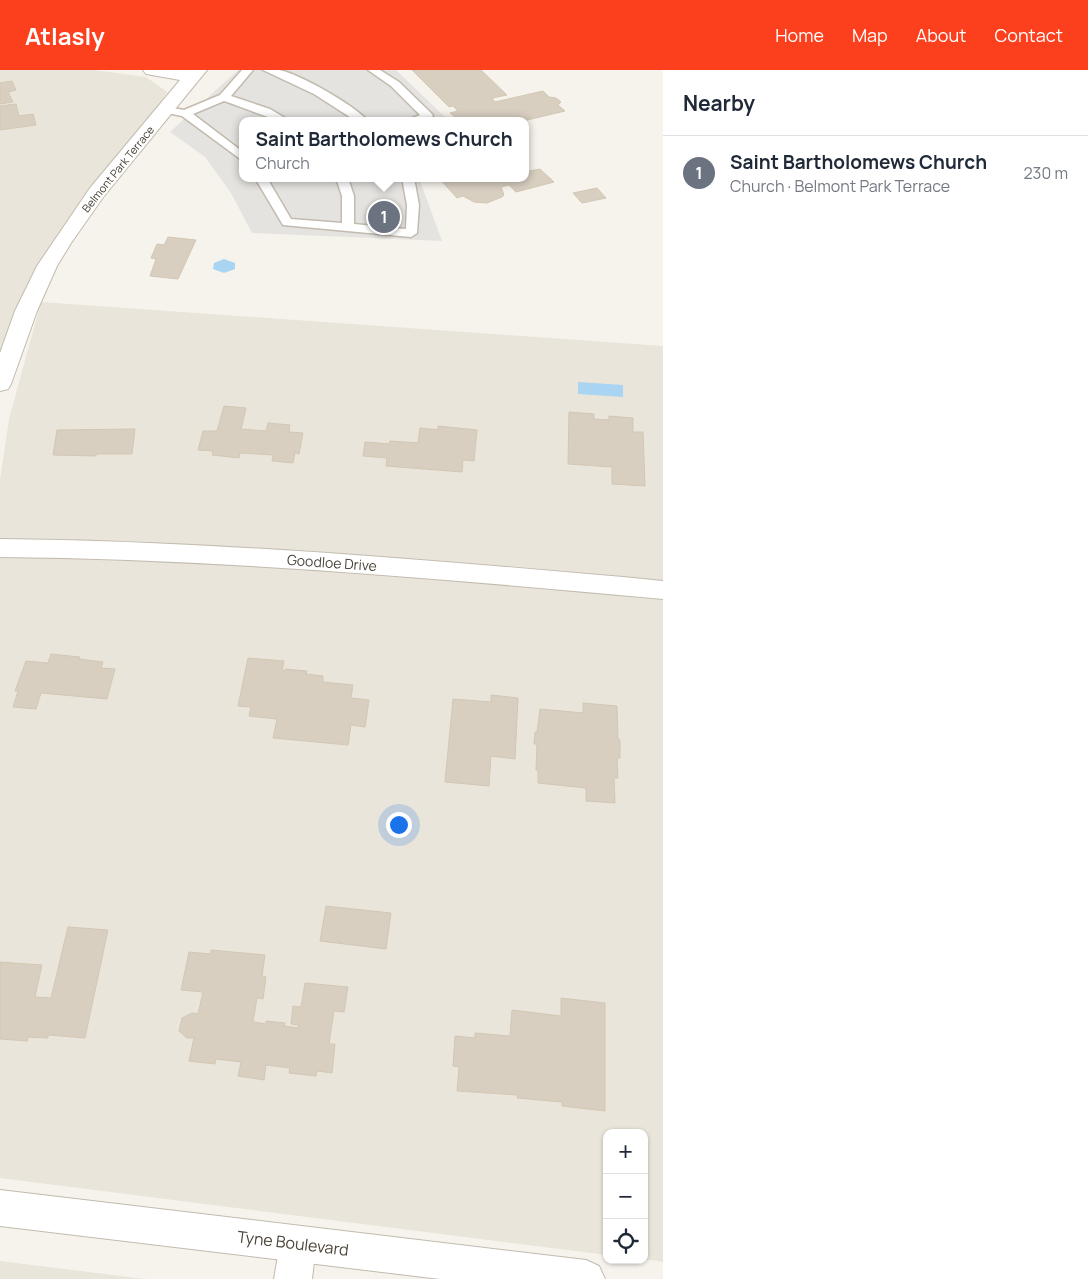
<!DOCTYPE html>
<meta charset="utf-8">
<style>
body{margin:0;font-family:Manrope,sans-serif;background:#f6f6f7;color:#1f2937}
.controls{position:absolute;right:15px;bottom:15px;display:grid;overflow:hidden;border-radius:10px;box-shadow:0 1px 4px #0004}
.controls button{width:45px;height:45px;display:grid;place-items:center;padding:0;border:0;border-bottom:1px solid #e0e1e3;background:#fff;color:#1f2937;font:25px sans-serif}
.you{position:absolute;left:398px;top:754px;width:18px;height:18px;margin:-12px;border:4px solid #fff;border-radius:50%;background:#1a73e8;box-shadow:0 0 0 8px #1a73e833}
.badge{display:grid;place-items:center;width:32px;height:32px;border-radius:50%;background:#fc3f1d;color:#fff;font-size:16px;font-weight:700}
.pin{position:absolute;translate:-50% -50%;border:2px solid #fff;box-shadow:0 1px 5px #0006}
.popup{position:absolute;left:239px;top:47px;width:290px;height:65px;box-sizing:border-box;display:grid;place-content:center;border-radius:10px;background:#fff;filter:drop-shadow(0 1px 4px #0005);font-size:16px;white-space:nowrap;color:#747a83}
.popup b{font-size:19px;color:#1f2937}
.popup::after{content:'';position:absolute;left:50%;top:100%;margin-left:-10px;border:10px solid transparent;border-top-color:#fff}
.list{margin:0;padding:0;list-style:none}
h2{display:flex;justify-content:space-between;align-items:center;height:65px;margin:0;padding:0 20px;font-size:21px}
h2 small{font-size:16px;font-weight:400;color:#747a83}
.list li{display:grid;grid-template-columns:32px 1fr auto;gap:15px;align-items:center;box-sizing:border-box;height:75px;padding:0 20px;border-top:1px solid #e0e1e3}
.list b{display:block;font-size:19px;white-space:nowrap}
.list p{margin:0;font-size:16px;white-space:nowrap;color:#747a83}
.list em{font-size:16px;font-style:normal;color:#747a83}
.icon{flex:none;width:28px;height:28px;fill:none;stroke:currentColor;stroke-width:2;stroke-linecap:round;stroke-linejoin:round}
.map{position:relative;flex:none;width:663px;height:1209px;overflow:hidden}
header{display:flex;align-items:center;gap:30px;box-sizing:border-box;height:70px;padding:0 25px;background:#fc3f1d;color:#fff}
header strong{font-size:24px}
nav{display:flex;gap:28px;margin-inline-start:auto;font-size:18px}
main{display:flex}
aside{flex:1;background:#fff}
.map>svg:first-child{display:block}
.residential{fill:#eae5da}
.parking{fill:#e5e3e0}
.water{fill:#a9d4f2}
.building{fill:#d8cfc1;stroke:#d3c7b4}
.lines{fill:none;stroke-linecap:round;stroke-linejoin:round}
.service-casing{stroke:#c2bbae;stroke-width:3}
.minor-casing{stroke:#c2bbae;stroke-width:2}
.tertiary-casing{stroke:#c2bbae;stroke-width:2}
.service{fill:#fff;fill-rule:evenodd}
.minor{fill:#fff;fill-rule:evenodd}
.tertiary{fill:#fff;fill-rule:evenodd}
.labels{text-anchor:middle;stroke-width:4.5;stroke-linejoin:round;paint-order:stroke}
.far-street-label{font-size:11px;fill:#4b4439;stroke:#fff}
.street-label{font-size:14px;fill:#4b4439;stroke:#fff}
.near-street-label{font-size:16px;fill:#4b4439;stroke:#fff}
</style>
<header>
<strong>Atlasly</strong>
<nav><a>Home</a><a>Map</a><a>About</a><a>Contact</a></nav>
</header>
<main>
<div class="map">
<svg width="663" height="1209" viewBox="0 0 663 1209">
<rect width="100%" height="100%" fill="#f6f3ec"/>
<g class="residential">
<polygon points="0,0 94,0 146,7 167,22 0,288"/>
<polygon points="41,232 663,276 663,1192 644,1189 644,1063 607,1063 607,1185 0,1108 0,410 9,349"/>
<polygon points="0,1191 145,1209 0,1209"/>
</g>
<polygon class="parking" points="238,0 396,0 447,49 434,51 243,51 243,108 419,108 442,171 252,163 231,123 205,87 170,62"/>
<g class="water">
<polygon points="224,189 235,193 235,199 224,203 213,199 214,193"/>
<polygon points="578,312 623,315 623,327 578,324"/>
</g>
<g class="building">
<polygon points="412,0 481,0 507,25 492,28 495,32 543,21 549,27 556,28 561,32 558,35 565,41 523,51 449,51 447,49 455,47 450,43 458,41 453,36 449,37"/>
<polygon points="12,11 16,20 8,22 13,32 0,34 0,13"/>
<polygon points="16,34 19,46 33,44 36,55 0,60 0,36"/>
<polygon points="540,99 554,112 516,122 509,115 501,117 504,125 502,127 487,133 474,132 463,126 457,128 439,108 525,108 525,102"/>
<polygon points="597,118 606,128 582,133 573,123"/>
<polygon points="168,167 196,170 178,209 150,206 156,189 151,188 157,174 164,175"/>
<polygon points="224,336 246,338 241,359 266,361 268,353 290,355 289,362 303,363 299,384 295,383 293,393 272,391 273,385 240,383 239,388 212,385 213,381 198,380 203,361 217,361"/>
<polygon points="569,342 594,344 594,349 609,350 609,346 633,348 633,362 643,362 645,416 612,414 612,397 568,394"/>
<polygon points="438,356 477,360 474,391 463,390 462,402 386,396 387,388 363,386 365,372 389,374 390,371 418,373 420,358 438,360"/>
<polygon points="135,359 132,384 96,384 96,386 53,385 57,360"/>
<polygon points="51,584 80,587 79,589 103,592 101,598 115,599 107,629 41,623 36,639 13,637 18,621 15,621 26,591 48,593"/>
<polygon points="248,588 284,591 282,601 285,601 285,599 307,601 306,604 323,606 323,612 353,615 351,628 369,630 365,657 351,655 348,675 273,668 277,649 249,646 251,637 238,636"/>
<polygon points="491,625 518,628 515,689 491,686 489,716 445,712 453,629 491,632"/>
<polygon points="583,633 617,636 618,669 620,670 620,688 617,688 618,708 614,708 615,733 586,731 586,718 538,713 538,700 536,700 537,674 534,674 535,662 537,662 540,639 583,643"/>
<polygon points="326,836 391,843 386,879 320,871"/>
<polygon points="68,857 108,860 85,968 48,965 48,968 28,967 27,971 0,969 0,892 42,895 35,927 51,928"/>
<polygon points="211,880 265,885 262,906 266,907 263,929 257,928 253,952 266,954 266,951 285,953 284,956 298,958 299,955 291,954 293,936 301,937 305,913 348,917 344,942 334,941 329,974 335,974 332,1003 317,1001 316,1006 289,1003 290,998 266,995 264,1010 238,1006 241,992 216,989 215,994 189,991 194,968 187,968 179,961 182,948 192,943 198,944 203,922 181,920 189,882 211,884"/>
<polygon points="561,928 605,933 605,1041 562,1036 562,1032 517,1028 518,1025 457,1021 459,997 453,996 455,966 475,968 475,963 510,966 512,940 561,946"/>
</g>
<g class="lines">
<g class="service-casing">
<g id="service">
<path d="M242,0H253L231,26L270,39L290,51C271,51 244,37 224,31L193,44L243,82V91L182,46L162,42L161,40L166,37L184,40L220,25Z"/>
<path d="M263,0C268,0 274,0 279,0C300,4 354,35 368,51H356L314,24Z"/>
<path d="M368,0H380L399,12L432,44L433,46C426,53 414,51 405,51L420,45L391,16Z"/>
<polygon points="255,108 267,108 291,149 342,153 342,126 336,108 348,108 354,126 354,154 406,159 407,135 402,108 414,108 419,135 417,163 411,167 283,155"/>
</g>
</g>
<g class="minor-casing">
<g id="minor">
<polygon points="143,0 207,0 104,126 71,173 57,196 37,241 11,314 8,319 0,321 0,283 15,241 37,196 90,118 180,10 146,4"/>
<path d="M0,469C208,471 416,489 623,507L663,511V529C443,509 221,489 0,487Z"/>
<polygon points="298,1156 311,1161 316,1174 312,1209 274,1209 280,1174 285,1161"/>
</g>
</g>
<g class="tertiary-casing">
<polygon id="tertiary" points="0,1120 586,1190 599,1196 605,1209 440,1209 0,1156"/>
</g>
<use href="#service" class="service"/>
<use href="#minor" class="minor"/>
<use href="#tertiary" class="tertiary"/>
</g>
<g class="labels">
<g class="far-street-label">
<text transform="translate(118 99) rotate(-51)" y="4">Belmont Park Terrace</text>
</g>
<g class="street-label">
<text transform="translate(332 493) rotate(4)" y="5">Goodloe Drive</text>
</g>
<g class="near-street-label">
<text transform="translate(293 1173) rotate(7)" y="6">Tyne Boulevard</text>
</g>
</g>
</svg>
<div class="controls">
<button>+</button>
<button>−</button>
<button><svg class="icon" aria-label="locate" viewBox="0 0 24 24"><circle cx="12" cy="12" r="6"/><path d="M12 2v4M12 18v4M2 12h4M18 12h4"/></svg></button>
</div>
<div class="you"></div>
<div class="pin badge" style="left:384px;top:147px;background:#6b7280">1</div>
<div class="popup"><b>Saint Bartholomews Church</b>Church</div>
</div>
<aside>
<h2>Nearby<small></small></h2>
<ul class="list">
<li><span class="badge" style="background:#6b7280">1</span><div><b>Saint Bartholomews Church</b><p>Church · Belmont Park Terrace</p></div><em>230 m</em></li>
</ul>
</aside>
</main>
